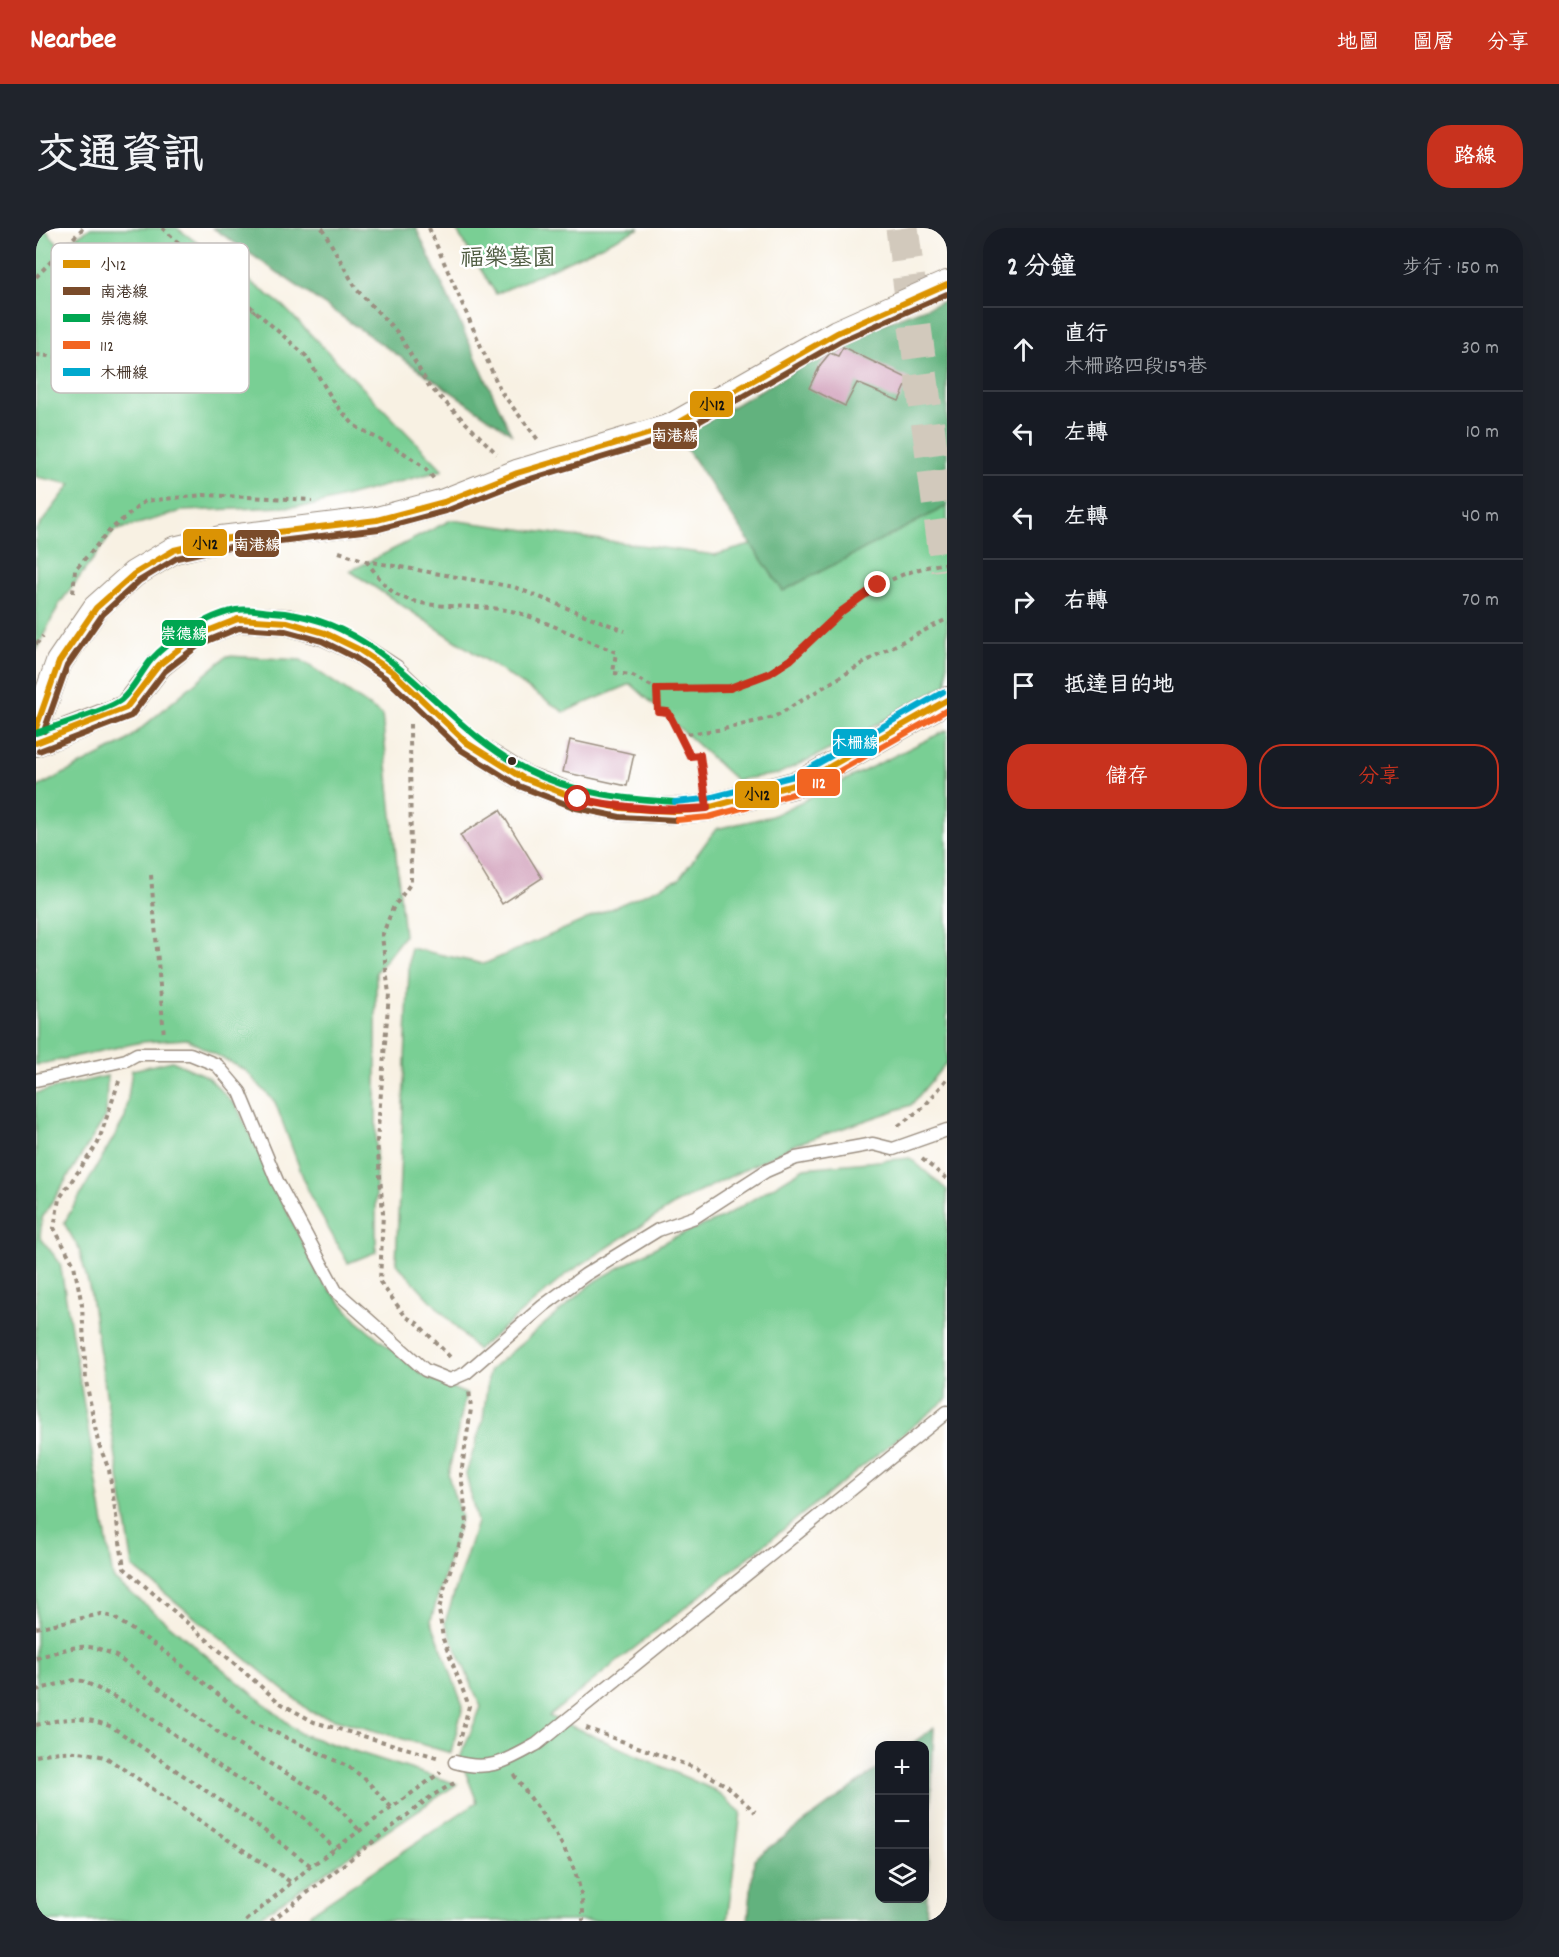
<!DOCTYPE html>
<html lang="zh-TW">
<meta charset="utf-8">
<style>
body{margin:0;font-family:Dekko,"LXGW WenKai TC",sans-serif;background:#20242c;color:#f1f3f6}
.controls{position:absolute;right:18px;bottom:18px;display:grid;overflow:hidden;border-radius:12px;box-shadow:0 6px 24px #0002}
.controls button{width:54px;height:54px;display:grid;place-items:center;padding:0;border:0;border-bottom:2px solid #363941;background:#171b24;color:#f1f3f6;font:30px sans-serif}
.stop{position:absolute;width:18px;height:18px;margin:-14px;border:4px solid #c8321e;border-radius:50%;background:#fff}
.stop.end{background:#c8321e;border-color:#fff;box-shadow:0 2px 6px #0008}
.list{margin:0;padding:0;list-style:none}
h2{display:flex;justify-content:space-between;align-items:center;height:78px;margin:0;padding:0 24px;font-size:26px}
h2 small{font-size:20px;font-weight:400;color:#9ea1a6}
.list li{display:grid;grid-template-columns:39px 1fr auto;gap:18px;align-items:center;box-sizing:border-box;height:84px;padding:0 24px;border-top:2px solid #363941}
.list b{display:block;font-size:22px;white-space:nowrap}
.list p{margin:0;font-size:20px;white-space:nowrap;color:#9ea1a6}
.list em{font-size:20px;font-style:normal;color:#9ea1a6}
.actions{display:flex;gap:12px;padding:18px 24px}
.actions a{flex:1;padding:14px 0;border:2px solid #c8321e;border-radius:24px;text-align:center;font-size:21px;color:#c8321e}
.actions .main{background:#c8321e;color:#fff}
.icon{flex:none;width:33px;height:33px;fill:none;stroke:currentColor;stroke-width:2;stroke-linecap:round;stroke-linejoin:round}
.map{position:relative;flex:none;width:911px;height:1693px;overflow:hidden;border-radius:24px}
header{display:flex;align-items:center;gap:36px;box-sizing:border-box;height:84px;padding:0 30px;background:#c8321e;color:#fff}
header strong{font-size:28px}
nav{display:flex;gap:33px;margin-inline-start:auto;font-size:21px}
.intro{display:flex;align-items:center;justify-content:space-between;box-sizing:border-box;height:144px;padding:0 36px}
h1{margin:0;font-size:42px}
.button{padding:15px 27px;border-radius:24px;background:#c8321e;color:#fff;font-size:21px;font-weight:700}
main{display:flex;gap:36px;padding:0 36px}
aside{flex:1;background:#171b24;border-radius:24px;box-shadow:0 6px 24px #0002}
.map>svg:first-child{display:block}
.green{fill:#79cf94;stroke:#5a7c59;stroke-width:1.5}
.forest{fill:#62b27e;stroke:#4e6e4e;stroke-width:1.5}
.building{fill:#cf9bb7}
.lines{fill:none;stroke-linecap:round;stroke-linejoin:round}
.trunk-tunnel{stroke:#d2c9bc;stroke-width:33;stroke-dasharray:33 16;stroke-linecap:butt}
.service-casing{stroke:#9a8e80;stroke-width:15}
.minor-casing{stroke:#9a8e80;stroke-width:28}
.path{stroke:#9a8e80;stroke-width:4;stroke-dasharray:4.5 4.5;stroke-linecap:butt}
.service{stroke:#fff;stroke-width:12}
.minor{stroke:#fff;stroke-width:26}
.bus-1-casing{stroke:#fff;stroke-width:10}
.bus-2-casing{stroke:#fff;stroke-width:10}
.bus-3-casing{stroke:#fff;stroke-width:10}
.bus-4-casing{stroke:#fff;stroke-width:10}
.bus-5-casing{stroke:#fff;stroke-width:10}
.bus-1{stroke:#db9304;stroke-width:6}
.bus-2{stroke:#7a4b2a;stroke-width:6}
.bus-3{stroke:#00a651;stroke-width:6}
.bus-4{stroke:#f26522;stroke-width:6}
.bus-5{stroke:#00a9ce;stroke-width:6}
.route{stroke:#c8321e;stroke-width:8}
.bus-dot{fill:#3b2a1e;stroke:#fff;stroke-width:2}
.labels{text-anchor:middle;stroke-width:5;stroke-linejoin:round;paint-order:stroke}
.park-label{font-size:24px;fill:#4e5c41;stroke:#fff}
.key{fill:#fff;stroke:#c4bfbc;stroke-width:1.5}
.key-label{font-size:16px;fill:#3b2a1e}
.line-badge{stroke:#fff;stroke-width:2}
.badge-label{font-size:16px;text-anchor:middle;font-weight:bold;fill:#fff}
.pale-badge-label{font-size:16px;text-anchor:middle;font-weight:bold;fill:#111}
</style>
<header>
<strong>Nearbee</strong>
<nav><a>地圖</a><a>圖層</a><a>分享</a></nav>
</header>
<div class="intro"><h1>交通資訊</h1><a class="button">路線</a></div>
<main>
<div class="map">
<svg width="911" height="1693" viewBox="0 0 911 1693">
<rect width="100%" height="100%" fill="#fff"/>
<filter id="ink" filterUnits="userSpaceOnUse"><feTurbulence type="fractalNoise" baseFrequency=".0167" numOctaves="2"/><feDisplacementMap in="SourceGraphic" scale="12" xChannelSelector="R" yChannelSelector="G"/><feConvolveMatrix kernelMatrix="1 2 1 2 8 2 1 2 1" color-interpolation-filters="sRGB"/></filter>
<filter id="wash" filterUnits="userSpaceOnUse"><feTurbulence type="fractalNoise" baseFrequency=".008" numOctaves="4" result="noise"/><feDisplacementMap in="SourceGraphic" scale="24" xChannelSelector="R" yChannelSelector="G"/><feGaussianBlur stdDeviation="1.35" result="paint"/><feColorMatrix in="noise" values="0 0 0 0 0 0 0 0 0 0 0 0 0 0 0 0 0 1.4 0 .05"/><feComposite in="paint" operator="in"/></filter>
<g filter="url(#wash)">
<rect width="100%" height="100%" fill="#f8f1e3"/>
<g class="green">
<polygon points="0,0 8,0 24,18 55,0 141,0 246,77 407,242 274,278 146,283 78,303 24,375 0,422 0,302 35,256 0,249"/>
<polygon points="419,0 604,0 460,66"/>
<polygon points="911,262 911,456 812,513 742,546 700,552 595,456 528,484 314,343 415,292 679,327"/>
<polygon points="191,428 265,432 346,487 368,708 340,744 340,1024 312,1035 274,968 239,874 209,842 151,811 106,814 0,837 0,560 89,514"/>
<polygon points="911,502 911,834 875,877 760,916 639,976 532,1045 441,1122 360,1035 374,720 448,736 643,651 680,601 736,588"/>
<polygon points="136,833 172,849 201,879 283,1049 321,1093 388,1148 430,1166 412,1247 425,1290 395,1392 427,1478 415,1525 275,1484 97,1339 54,1062 43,1021 28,995 89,890 96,842"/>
<polygon points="71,848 70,888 6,990 4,1009 24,1035 77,1350 265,1506 421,1556 217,1693 0,1693 0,865"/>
<polygon points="874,930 911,962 911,1171 513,1488 678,1562 705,1584 691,1693 270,1693 275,1685 441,1574 424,1530 445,1479 409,1394 441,1294 430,1246 447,1192 453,1143 558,1054 634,1011 688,989 768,940"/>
</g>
<g class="forest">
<polygon points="177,0 380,0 475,205"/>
<polygon points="911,72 911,278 747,363 643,210 822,105"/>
<polygon points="898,1500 890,1693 712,1693 718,1631 843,1540 843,1670 888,1670 888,1518 874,1517"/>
</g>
<g id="blocks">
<g class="building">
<polygon points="807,119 873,151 863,173 821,155 809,178 773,160 785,136 794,125 802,128"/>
<polygon points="534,512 598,526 591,558 527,544"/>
<polygon points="464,582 506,650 466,676 424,607"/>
</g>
</g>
</g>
<g filter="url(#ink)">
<use href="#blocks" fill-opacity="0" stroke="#9a8e80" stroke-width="1.5"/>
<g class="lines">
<polyline class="trunk-tunnel" points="866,0 911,342"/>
<g class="service-casing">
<g id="service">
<polyline points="0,852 90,832 101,826 154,826 181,837 204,864 241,953 300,1063 389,1142 414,1152 430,1145 507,1078 549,1047 622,1002 659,989 730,943 760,930 837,916 857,921 911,902"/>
<path d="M419,1534C454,1544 471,1533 501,1516L911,1184"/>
</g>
</g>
<g class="minor-casing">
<g id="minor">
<polyline points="0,500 23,434 60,380 98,346 138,322 185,311 341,292 408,274 481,245 635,199 801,105 911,56"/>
<polyline points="0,515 90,480 123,437 159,408 202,391 251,394 289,405 322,421 357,444 431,515 487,550 542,571 585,580 640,583 671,580 765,555 911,472"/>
</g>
</g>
<g class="path">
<polyline points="126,0 270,128 300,177 319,198 368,225 388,239 398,251"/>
<polyline points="286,0 321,62 362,105 393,158 461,226"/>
<polyline points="393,0 465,164 503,213"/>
<polyline points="0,49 47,0"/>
<polyline points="0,127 37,130 70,141 106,141 144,147 219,82"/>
<polyline points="303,324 330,333 478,359 589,403"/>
<path d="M330,333C340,345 351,363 365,369C401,384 445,374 483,385C516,396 548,412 580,424L577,445L595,447L621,461L622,483L631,484L654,528L664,527L668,556"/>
<polyline points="37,365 39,342 75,301 109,273 168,267 276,272"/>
<polyline points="0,416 7,408"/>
<path d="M621,461C644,461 672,465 695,460C744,449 771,411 807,382C839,357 871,341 911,335"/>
<polyline points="374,496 375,655 357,680 346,708 353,766 341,913 347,985 344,1054 370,1089 381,1095 416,1131"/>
<polyline points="643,507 688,501 738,489 846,424 911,391"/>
<polyline points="115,647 128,808"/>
<polyline points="83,853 62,915 23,971 18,1000 38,1037 46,1077 50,1153 62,1214 73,1242 88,1340 244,1475 278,1494 404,1530"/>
<polyline points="862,898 888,879 911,851"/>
<polyline points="886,931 911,951"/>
<polyline points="0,1400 65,1386 77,1389 124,1420 217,1494 313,1539 328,1550 356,1580"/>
<path d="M0,1430C33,1421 48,1411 80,1428L190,1510L293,1570L324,1603"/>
<polyline points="0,1462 38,1452 47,1453 102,1481 186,1540 267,1589 299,1621"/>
<path d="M0,1497C32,1490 45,1487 76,1499L225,1600L275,1638"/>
<polyline points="550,1500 662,1541 691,1558 719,1584"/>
<polyline points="423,1517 433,1478 407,1411 403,1381 410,1354 431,1295 425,1246 435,1181 433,1162"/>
<path d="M0,1528C26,1522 45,1522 71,1530L256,1655"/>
<path d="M478,1547C510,1593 549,1635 547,1693"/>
<polyline points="210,1693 275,1638 405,1544"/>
<polyline points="235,1693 397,1567 422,1553"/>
</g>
<use href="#service" class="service"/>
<use href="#minor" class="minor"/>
<g class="bus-1-casing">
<g id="bus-1">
<polyline points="0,500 23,434 60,380 98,346 138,322 185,311 341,292 408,274 481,245 635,199 801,105 911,56"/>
<polyline points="0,515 90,480 123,437 159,408 202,391 251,394 289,405 322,421 357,444 431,515 487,550 542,571 585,580 640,583 671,580 765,555 911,472"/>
</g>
</g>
<g class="bus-2-casing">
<g id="bus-2">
<polyline points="8,503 31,438 67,386 103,353 141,330 187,320 343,301 410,283 484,254 638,208 805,113 911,66"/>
<polyline points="3,523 95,488 129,443 164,416 203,400 249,403 286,413 318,429 351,451 425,522 483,558 540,580 584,589 640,592"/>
</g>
</g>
<g class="bus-3-casing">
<path id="bus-3" d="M0,505C18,498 73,482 85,472C97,462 105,444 115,432C134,411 172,387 200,382C211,380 225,383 237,384C351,391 398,494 491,542C538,566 589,571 640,574"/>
</g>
<g class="bus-4-casing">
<polyline id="bus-4" points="641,592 673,589 768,563 911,482"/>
</g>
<g class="bus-5-casing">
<polyline id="bus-5" points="639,574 669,571 762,547 907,464"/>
</g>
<use href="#bus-1" class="bus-1"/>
<use href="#bus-2" class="bus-2"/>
<use href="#bus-3" class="bus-3"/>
<use href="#bus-4" class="bus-4"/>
<use href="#bus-5" class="bus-5"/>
</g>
</g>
<g class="lines" filter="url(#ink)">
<path class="route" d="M542,571C585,580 627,584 671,580L664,527L654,528L632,484L622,483L621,461L694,460L734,445L754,432L806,383L842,357"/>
</g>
<circle class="bus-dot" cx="476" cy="533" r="5"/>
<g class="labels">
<g class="park-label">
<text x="472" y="37">福樂墓園</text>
</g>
</g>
<rect x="15" y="15" width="198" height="150" rx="9" class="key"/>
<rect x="27" y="32" width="27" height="8" fill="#db9304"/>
<rect x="27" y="59" width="27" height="8" fill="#7a4b2a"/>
<rect x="27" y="86" width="27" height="8" fill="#00a651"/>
<rect x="27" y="113" width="27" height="8" fill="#f26522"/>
<rect x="27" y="140" width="27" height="8" fill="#00a9ce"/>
<g class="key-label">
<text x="64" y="42">小12</text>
<text x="64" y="69">南港線</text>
<text x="64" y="96">崇德線</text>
<text x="64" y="123">112</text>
<text x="64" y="150">木柵線</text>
</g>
<g class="line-badge">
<rect x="653" y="162" width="45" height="28" rx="6" fill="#db9304"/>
<rect x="616" y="193" width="46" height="29" rx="6" fill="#7a4b2a"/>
<rect x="146" y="300" width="46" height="29" rx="6" fill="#db9304"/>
<rect x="198" y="301" width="46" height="29" rx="6" fill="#7a4b2a"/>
<rect x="125" y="391" width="46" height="28" rx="6" fill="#00a651"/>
<rect x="796" y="500" width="46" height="29" rx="6" fill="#00a9ce"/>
<rect x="760" y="540" width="45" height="29" rx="6" fill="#f26522"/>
<rect x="698" y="552" width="46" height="29" rx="6" fill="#db9304"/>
</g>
<g class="badge-label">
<text x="639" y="213">南港線</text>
<text x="221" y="322">南港線</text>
<text x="148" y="411">崇德線</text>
<text x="819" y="520">木柵線</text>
<text x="783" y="560">112</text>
</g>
<g class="pale-badge-label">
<text x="676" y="182">小12</text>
<text x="169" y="321">小12</text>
<text x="721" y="572">小12</text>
</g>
</svg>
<div class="controls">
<button>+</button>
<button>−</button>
<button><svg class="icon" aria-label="layers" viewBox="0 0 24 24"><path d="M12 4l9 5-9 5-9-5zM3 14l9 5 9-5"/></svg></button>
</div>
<div class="stop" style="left:542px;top:571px"></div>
<div class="stop end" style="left:842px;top:357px"></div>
</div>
<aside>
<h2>2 分鐘<small>步行 · 150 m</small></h2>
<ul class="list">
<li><svg class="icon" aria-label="ahead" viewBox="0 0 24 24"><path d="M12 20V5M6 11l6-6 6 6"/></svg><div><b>直行</b><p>木柵路四段159巷</p></div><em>30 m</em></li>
<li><svg class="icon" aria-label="left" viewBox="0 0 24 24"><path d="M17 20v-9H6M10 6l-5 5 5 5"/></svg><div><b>左轉</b></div><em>10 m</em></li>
<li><svg class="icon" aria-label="left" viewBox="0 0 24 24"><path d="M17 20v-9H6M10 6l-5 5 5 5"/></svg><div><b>左轉</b></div><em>40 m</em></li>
<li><svg class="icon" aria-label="right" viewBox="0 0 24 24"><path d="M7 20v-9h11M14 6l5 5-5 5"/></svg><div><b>右轉</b></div><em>70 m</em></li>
<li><svg class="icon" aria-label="arrive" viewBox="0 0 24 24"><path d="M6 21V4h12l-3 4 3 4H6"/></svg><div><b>抵達目的地</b></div></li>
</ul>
<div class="actions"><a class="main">儲存</a><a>分享</a></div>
</aside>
</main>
